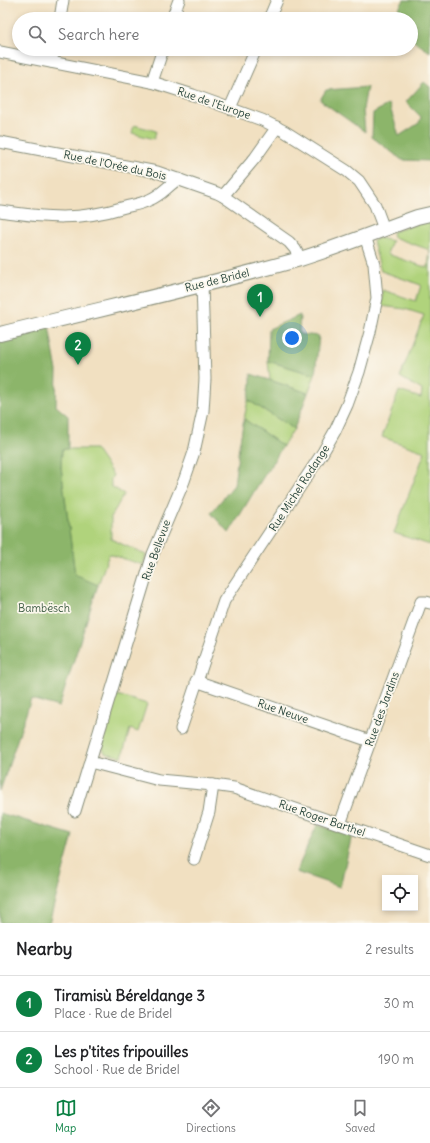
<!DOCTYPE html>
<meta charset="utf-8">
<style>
body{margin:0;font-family:Delius,sans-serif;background:#f2f2f2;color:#202124}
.controls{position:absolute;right:12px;bottom:12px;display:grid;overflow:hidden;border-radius:0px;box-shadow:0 2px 6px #0003}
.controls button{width:36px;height:36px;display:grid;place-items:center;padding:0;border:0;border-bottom:1px solid #e0e0e0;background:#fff;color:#202124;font:20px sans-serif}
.you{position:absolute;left:292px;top:338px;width:14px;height:14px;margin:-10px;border:3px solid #fff;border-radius:50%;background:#1a73e8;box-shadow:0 0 0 6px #1a73e833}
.badge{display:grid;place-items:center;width:26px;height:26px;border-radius:50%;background:#0b8043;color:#fff;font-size:13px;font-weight:700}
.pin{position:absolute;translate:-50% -33px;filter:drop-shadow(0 1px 2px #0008)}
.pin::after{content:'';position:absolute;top:21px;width:14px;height:12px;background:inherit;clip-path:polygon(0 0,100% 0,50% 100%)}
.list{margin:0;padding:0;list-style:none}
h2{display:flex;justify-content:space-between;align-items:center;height:52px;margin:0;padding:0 16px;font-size:17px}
h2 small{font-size:13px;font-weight:400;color:#757577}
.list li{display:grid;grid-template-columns:26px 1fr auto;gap:12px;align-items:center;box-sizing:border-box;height:56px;padding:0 16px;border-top:1px solid #e0e0e0}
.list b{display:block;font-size:15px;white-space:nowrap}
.list p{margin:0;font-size:13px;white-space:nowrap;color:#757577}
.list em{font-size:13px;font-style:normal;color:#757577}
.icon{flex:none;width:22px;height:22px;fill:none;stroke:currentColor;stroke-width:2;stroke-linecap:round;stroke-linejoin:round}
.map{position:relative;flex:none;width:430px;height:923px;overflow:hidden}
.search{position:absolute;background:#fff;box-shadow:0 2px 6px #0003;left:12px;right:12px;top:12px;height:44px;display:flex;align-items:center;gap:10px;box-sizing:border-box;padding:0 14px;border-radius:22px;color:#757577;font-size:15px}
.sheet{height:164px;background:#fff}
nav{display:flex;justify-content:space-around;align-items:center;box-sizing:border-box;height:56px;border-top:1px solid #e0e0e0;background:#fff;font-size:11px;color:#757577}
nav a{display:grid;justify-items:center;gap:2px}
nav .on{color:#0b8043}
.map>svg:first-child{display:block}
.green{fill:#b0d37b;stroke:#688858}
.forest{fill:#8cb56b;stroke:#567950}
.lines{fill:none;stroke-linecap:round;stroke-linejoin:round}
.minor-casing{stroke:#888e7a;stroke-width:13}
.major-casing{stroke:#888e7a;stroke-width:16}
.minor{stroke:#fff;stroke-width:11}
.major{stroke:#fff;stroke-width:14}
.labels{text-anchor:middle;stroke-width:3.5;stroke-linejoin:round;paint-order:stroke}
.street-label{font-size:11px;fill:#1f3d34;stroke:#fbf7ec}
.park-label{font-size:11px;fill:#3c5b42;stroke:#fbf7ec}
</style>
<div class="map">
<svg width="430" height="923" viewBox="0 0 430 923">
<rect width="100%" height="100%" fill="#fbf7ec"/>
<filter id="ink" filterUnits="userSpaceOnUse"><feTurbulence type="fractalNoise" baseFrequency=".025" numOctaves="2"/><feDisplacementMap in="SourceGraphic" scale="8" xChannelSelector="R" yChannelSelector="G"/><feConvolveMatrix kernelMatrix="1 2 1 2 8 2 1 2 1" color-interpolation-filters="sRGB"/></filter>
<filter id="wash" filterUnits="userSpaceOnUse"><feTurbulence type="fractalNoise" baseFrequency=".012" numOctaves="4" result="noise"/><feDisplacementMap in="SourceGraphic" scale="16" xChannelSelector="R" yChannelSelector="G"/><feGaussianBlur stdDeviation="0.9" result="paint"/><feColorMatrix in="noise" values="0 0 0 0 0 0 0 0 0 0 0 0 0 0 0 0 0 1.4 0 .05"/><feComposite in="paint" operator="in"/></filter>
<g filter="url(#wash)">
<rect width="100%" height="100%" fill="#f1e0c1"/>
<g class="green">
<polygon points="134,125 156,131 154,139 132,133"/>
<polygon points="430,220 430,250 393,237 392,232"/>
<polygon points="379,238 392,241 387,254 428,268 430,251 430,545 394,533 425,452 382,437 399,391 421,398 422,390 400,377 424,315 405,309 381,306 383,290 416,301 421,285 381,271 373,241"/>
<polygon points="268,361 315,375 308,393 270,380"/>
<polygon points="248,400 294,429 283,446 244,419"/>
<polygon points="62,449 95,449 113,475 111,479 111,486 124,494 111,517 111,539 146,555 143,565 109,554 98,585 75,576 61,467"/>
<polygon points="117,695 147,704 138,732 130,729 122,757 105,753 102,746"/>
</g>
<g class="forest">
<polygon points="404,0 430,0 430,52 411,39 411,19 392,19"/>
<polygon points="424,82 430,87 430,161 402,160 372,137 373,113 389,104 399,136 419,123 421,117 406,102"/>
<polygon points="367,87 363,109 365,132 320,100 326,90"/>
<polygon points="300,315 299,334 319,336 315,375 268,361 269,329"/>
<polygon points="49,326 57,371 56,406 68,416 68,449 62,449 61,467 75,575 98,585 59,707 31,699 0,791 0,338"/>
<polygon points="251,374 308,393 294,429 248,400 251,384"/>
<polygon points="244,419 283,446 255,490 229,533 211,513 234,485 239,446"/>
<polygon points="0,813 73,835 49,923 0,923"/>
<polygon points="317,825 352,835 340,887 296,872"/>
</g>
</g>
<g filter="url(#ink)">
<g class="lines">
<g class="minor-casing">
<g id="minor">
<polyline points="60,19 63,0"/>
<polyline points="172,19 179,0"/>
<polyline points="269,19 277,0"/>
<polyline points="0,52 152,82 193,95 262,120 284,131 347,171 359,181 375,205 384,229"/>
<polyline points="51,62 54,49"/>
<polyline points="152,82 163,49"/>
<polyline points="230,108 256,49"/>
<polyline points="0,142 157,172 217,193 223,196 289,242 295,249 300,258"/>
<polyline points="223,196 255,158 277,127"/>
<path d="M0,211C47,218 79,221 125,207C133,205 141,204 149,200C162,195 168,185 179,179"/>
<polyline points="196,681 370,741"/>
<polyline points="181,729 224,601 323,452 335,431 347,405 359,372 370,332 377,298 374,264 365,236"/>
<polyline points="90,762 159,780 213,785 234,788 430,855"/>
<polyline points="75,811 153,554 184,481 194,452 203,411 205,379 202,284"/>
<polyline points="340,824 421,602 426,602 430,603"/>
<polyline points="194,859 209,812 213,785"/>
</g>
</g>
<g class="major-casing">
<path id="major" d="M0,334C100,309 201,287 300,259C339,247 378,231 417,217L430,214"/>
</g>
<use href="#minor" class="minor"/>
<use href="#major" class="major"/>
</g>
</g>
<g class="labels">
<g class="street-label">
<text transform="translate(214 103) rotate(19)" y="4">Rue de l'Europe</text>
<text transform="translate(115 165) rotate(12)" y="4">Rue de l'Orée du Bois</text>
<text transform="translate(217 280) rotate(-14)" y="4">Rue de Bridel</text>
<text transform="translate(299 488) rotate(-57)" y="4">Rue Michel Rodange</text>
<text transform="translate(156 550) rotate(-70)" y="4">Rue Bellevue</text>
<text transform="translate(382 709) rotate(-70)" y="4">Rue des Jardins</text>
<text transform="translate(283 711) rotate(19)" y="4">Rue Neuve</text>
<text transform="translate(322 818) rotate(19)" y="4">Rue Roger Barthel</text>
</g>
<g class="park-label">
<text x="44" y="612">Bambësch</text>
</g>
</g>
</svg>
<div class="controls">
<button><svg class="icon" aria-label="locate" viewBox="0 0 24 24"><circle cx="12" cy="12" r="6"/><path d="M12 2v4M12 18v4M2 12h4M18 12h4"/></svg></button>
</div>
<div class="you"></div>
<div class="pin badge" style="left:260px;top:317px">1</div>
<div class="pin badge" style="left:78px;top:365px">2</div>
<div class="search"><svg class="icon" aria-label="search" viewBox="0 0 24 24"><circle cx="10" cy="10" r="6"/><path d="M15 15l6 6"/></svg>Search here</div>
</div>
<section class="sheet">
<h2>Nearby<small>2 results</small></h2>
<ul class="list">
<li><span class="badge">1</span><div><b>Tiramisù Béreldange 3</b><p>Place · Rue de Bridel</p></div><em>30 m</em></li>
<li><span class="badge">2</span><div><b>Les p'tites fripouilles</b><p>School · Rue de Bridel</p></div><em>190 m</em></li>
</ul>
</section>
<nav>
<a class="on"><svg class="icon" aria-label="map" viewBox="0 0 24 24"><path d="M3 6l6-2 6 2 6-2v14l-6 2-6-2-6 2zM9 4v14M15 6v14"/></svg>Map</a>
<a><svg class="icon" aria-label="directions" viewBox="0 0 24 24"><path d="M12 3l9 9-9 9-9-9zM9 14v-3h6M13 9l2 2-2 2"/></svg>Directions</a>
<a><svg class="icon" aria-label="saved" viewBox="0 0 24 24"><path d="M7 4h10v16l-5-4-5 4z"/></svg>Saved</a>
</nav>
